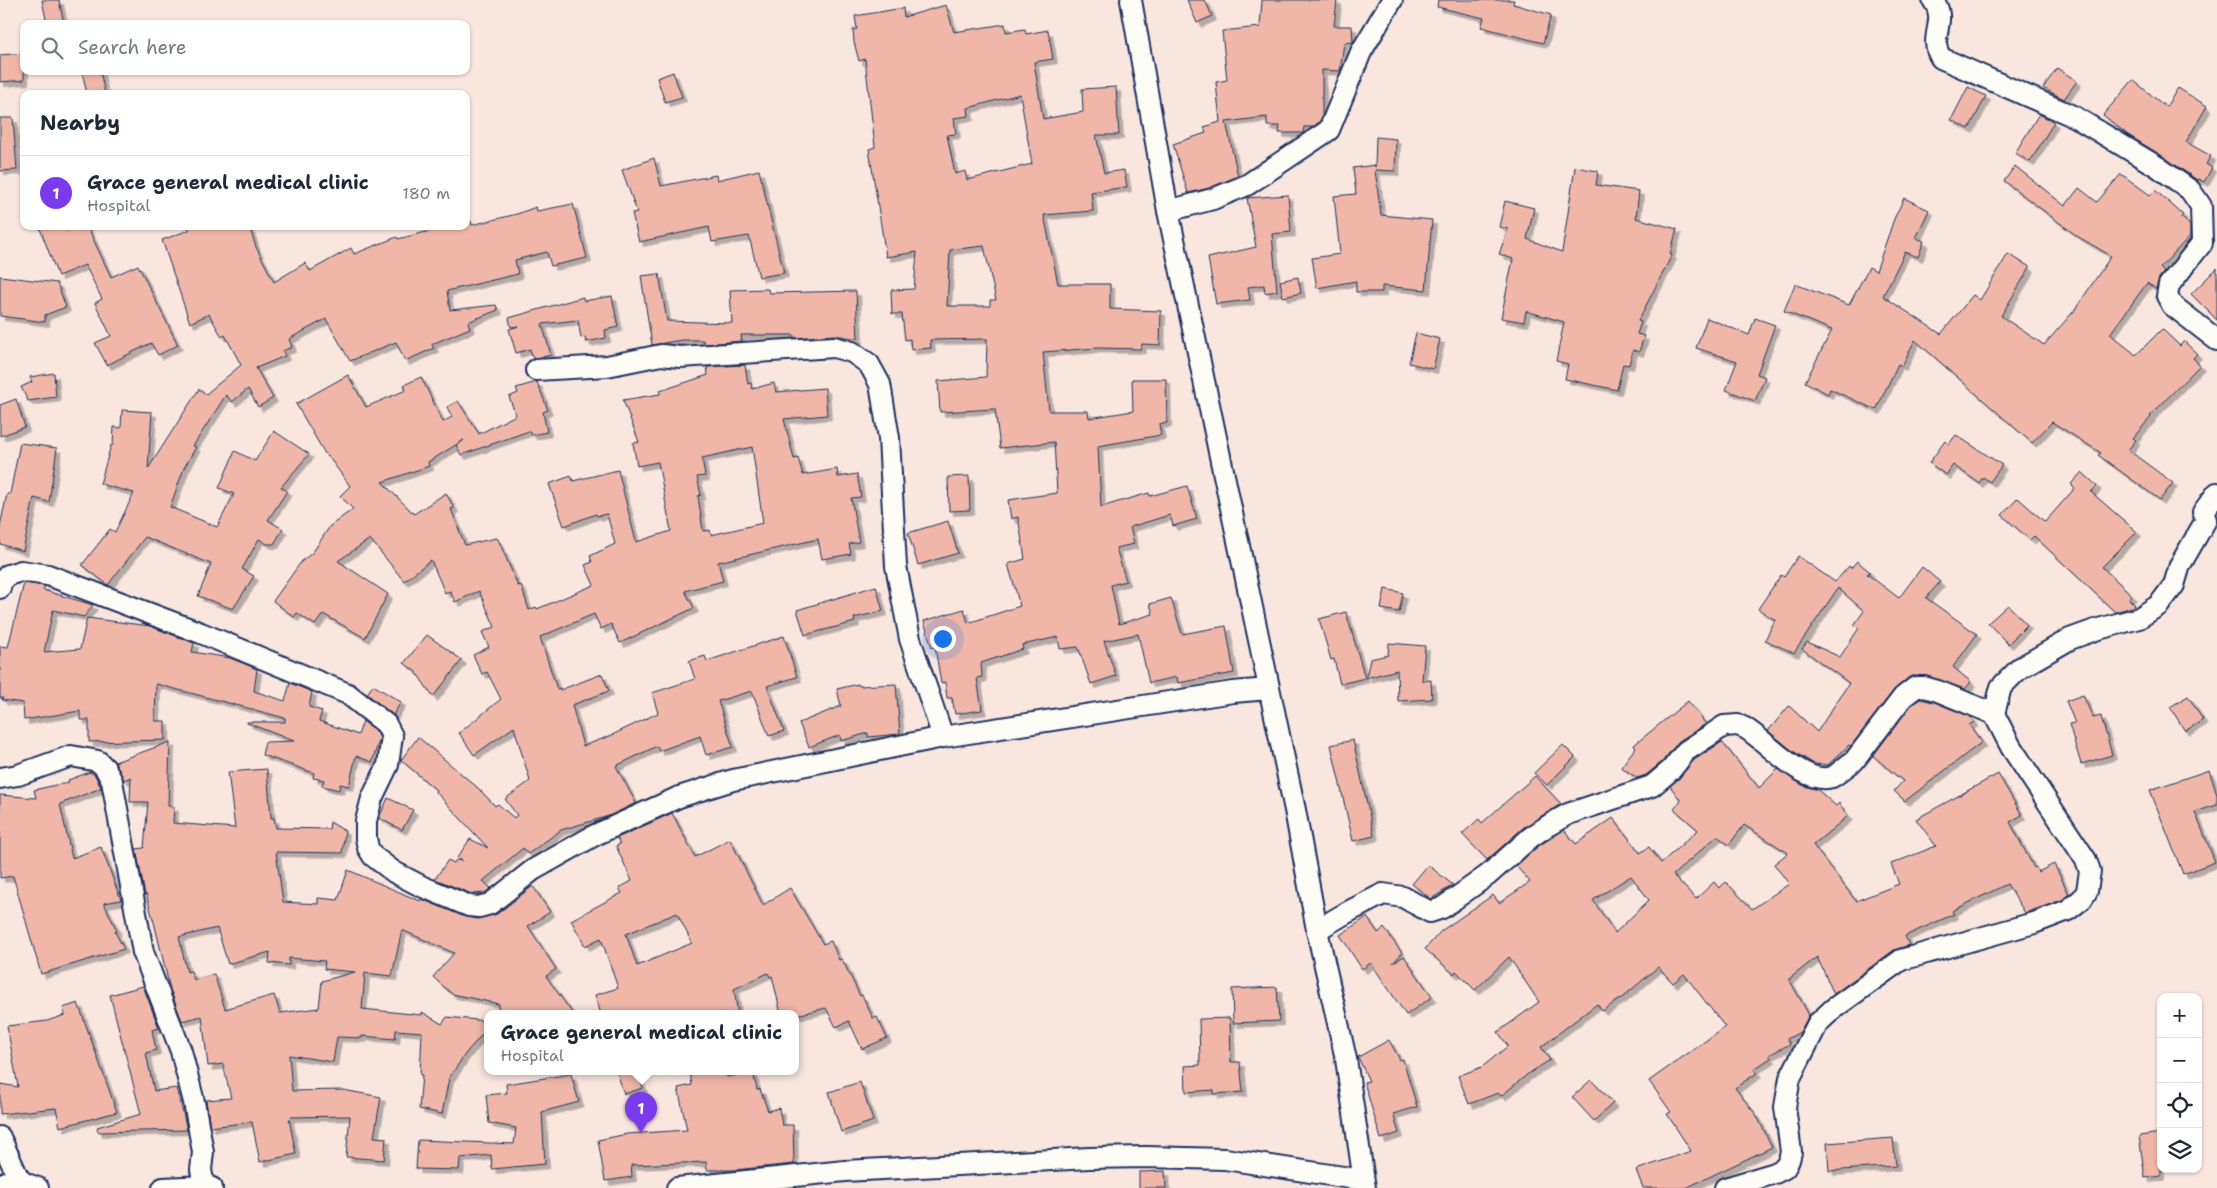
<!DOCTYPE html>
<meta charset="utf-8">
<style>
body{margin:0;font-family:"Shantell Sans",sans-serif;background:#f6f6f7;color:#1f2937}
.controls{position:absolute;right:15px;bottom:15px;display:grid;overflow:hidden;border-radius:10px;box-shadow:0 1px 4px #0004}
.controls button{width:45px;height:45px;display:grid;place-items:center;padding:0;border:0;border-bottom:1px solid #e0e1e3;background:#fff;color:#1f2937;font:25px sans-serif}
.you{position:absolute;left:942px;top:638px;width:18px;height:18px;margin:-12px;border:4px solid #fff;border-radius:50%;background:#1a73e8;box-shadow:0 0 0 8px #1a73e833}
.badge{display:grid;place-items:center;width:32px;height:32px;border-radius:50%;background:#7c3aed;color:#fff;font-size:16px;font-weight:700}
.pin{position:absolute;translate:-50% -41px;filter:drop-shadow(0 1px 2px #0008)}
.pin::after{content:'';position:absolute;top:26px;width:18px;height:15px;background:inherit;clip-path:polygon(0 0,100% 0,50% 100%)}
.popup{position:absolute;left:484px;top:1010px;width:315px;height:65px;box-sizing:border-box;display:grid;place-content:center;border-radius:10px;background:#fff;filter:drop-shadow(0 1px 4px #0005);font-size:16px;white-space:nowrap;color:#747a83}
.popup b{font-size:19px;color:#1f2937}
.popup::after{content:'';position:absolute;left:50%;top:100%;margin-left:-10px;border:10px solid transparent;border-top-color:#fff}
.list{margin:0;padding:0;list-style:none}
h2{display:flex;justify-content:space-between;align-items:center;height:65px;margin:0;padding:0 20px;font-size:21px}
h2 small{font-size:16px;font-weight:400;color:#747a83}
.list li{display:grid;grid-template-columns:32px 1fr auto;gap:15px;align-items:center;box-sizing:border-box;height:75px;padding:0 20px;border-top:1px solid #e0e1e3}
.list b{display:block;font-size:19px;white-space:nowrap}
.list p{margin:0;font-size:16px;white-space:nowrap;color:#747a83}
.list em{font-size:16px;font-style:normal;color:#747a83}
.icon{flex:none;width:28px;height:28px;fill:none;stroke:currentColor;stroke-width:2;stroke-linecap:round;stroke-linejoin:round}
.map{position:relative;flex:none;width:2217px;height:1188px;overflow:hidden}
.search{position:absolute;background:#fff;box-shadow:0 1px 4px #0004;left:20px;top:20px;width:450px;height:55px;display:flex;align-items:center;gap:12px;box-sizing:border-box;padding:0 18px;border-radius:10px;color:#747a83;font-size:19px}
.panel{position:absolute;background:#fff;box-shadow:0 1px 4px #0004;left:20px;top:90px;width:450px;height:140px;border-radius:10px}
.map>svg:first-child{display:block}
.building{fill:#f0b7a8;stroke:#1b2f5e;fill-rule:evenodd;filter:url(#shadow)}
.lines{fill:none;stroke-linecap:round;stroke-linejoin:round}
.street-casing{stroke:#1b2f5e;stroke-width:24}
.street{stroke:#fdfcf7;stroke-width:20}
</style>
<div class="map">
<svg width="2217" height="1188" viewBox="0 0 2217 1188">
<defs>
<filter id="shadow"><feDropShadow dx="4.5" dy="4.5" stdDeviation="0" flood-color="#0004"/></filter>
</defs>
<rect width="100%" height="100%" fill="#f9e7df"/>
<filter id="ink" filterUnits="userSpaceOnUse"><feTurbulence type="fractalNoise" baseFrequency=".02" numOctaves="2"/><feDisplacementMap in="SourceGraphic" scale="10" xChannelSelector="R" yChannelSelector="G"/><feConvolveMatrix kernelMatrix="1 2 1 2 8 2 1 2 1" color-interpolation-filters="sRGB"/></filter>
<g filter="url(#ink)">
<g class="building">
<polygon points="42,0 59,0 64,24 47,24"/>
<polygon points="1187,0 1205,0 1212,16 1197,23"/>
<polygon points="1262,0 1337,0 1334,26 1352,26 1353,42 1344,43 1340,71 1322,70 1322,117 1319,122 1313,127 1304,127 1303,133 1279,133 1280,126 1267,126 1267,117 1226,122 1238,176 1209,188 1188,193 1173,144 1206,133 1204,127 1220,122 1216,82 1227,80 1222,31 1260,27"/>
<polygon points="1438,0 1514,0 1513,4 1551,15 1543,43 1481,27 1484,18 1437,7"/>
<path d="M946,5L954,32L1005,24L1006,32L1025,29L1026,34L1048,30L1053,59L1034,62L1043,119L1083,112L1082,89L1116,87L1119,135H1096L1104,173L1124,170L1127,187L1091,192L1093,211L1044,215L1058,284H1110V309L1161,311L1160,345L1142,344L1141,349L1097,348L1043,352L1049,411H1088L1089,418L1133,411L1132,379H1166L1167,423L1159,424L1161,435L1098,446L1101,507L1149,493L1150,496L1187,486L1197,519L1173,526L1170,515L1130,527L1134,544L1116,548L1126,581L1111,585L1119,624L1153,614L1150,604L1171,598L1182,634L1226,626L1234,673L1178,683L1177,677L1149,683L1138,634L1104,641L1116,676L1091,684L1078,647L1060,649L1058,637L1022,645L1023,649L981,663L982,677L977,678L982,710L955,714L952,698H947L945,682L941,683L935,647L932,648L924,621L964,609L968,623L1020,606L1008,564L1025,559L1018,517L1011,519L1008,500L1057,493L1054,442L1000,448L995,409L940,412L938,381L986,377L987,339L930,340L931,348L911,350L910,339L905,340L902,314H892L891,290L914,289L917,252L886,257L869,149L875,147L865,59L859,61L854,42L853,30L857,29L855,16L903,8L904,17ZM1020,94L1032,164L967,180L965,171L955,174L947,135L956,134L954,118L969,116L968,108ZM984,246L996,300H990V306H947L950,250Z"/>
<polygon points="24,53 24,80 0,82 0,55"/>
<polygon points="2057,68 2077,81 2064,99 2043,88"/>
<polygon points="82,71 100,71 105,94 87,94"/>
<polygon points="673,72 682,97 665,102 657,78"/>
<polygon points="2133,80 2166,107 2178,88 2207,106 2186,142 2211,156 2206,164 2212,168 2204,182 2198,179 2197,180 2164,157 2128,135 2103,115"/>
<polygon points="1968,87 1986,96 1969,129 1951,120"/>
<polygon points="2039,114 2054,122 2030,162 2015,153"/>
<polygon points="0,118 13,118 17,170 0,171"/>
<polygon points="1376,137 1396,139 1395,171 1375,170 1381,215 1432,220 1426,290 1382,286 1382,292 1356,292 1356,281 1317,288 1312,258 1340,254 1334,196 1356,194 1353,168 1375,165 1375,167"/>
<polygon points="654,158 661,186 716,175 717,180 759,170 784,273 759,277 749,236 712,242 709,227 639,242 632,213 637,212 622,170"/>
<polygon points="2015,166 2065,206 2079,188 2097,202 2121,174 2150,195 2155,190 2183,215 2181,217 2190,225 2190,236 2160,268 2164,272 2159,278 2156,289 2147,283 2110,334 2136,355 2162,329 2180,346 2184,341 2197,354 2193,358 2200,365 2150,416 2151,417 2133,438 2136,440 2128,450 2173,483 2160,500 2098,455 2101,453 2052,422 2032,443 1915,340 1902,366 1898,364 1876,410 1830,389 1828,394 1805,382 1832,330 1784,311 1795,284 1849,305 1869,267 1876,271 1894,219 1904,198 1929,210 1916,238 1924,241 1918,257 1905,252 1883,296 1941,334 1973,295 1980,300 2008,254 2030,267 2001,316 2044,345 2074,311 2111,256 2077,236 2004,181"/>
<polygon points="1575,167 1598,171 1596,185 1639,191 1636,218 1677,229 1670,254 1672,255 1638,321 1641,322 1637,334 1644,336 1639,352 1633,350 1629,365 1623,364 1617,390 1565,379 1568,364 1556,361 1564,322 1526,311 1524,322 1501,318 1513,259 1499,254 1508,229 1499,227 1505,201 1534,208 1527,239 1562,252"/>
<polygon points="1288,195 1291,232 1272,234 1277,291 1265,293 1264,285 1248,287 1250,300 1216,304 1208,258 1256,247 1247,198"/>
<polygon points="573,204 587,258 551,266 547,252 515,260 518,274 447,291 450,310 496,305 498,310 468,322 470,328 432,344 434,348 405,361 396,342 350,361 326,319 289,339 292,347 283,351 285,356 256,368 273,398 258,407 248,389 232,402 226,395 193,446 196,447 184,468 170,507 217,527 234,494 219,488 235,451 255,461 274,431 309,454 281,487 287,491 268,520 283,529 274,544 267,544 259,539 242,569 254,576 233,609 198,596 211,564 145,537 108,585 82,565 110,529 115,532 134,493 100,484 111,445 113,445 114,427 121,428 122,410 152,412 148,469 199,389 206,394 241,365 225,335 222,337 209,314 190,323 162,240 189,230 188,226 249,226 256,247 274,282 305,263 310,271 351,248 354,254 397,237 398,239 450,226 466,226 466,222 471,221 472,225 517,214 536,207 537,211"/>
<polygon points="39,226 65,226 67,231 79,226 87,226 111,277 138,265 178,345 158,355 151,343 107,365 95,343 111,336 95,303 102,299 85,265 58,276"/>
<polygon points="2217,268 2217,320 2191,294"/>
<polygon points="659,274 667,321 732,323 730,290 768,289 769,293 856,291 858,339 834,335 794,338 794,335 741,335 742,341 704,344 703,340 682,340 652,345 641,276"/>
<polygon points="0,276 57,283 66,307 45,315 45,322 0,316"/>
<polygon points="1298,277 1301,293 1283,297 1280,281"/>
<polygon points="612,296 618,327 605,330 606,338 586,342 585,337 581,338 578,320 542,324 551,355 533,359 530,349 516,353 509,329 519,326 511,327 509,318 583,297 584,301"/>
<polygon points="1707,318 1749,335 1755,318 1775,325 1757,374 1765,377 1755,401 1726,390 1737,361 1696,348"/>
<polygon points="1416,333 1440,339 1433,369 1409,363"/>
<path d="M745,365L748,384L751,383L752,389L774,383L776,392L825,388L827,415L784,419L794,459L798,458L803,475L837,469L838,477L857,474L861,497L851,498L859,542L849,544L851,554L822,559L818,539L718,562L723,581L685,591L694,608L620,643L611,624L601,629L594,614L540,637L557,689L560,688V690L602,674L609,691L572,705L583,746L610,736L658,713L652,693L695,679L689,661L705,656L707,661L784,636L797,677L767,686L784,731L769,736L752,691L718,701L733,747L706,755L700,736L659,751L657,746L616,766L636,803L609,816L561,830L528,854L523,848L483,881L491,888L485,893L472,894L435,879L448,860L454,863L456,860L462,861L457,858L470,839L488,848L435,791L436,790L401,760L418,737L478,788L495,806L498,804L514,818L517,815L505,799L530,781L514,727L474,755L459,733L501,699L487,672L482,674L473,655L489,647L482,632L495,627L479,591L455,602L450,591L445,593L431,560L404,581L370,539L338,561L388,594L365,638L323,614L315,625L297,613L294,617L273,601L301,562L313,552L330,526L353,509L340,496L350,486L328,456L327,457L296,404L348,375L366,407L406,390L404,385L421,377L443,422L452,417L447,407L458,401L479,434L516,415L509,397L518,393L516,388L537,382L548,410L543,412L547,432L532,435L529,431L461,455L456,445L464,440L428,462L429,466L382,482L414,514L446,493L454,508L451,509L465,545L496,538L498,539L518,586L521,585L529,610L536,607L537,609L594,585L585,565L592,562L590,556L615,544L607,514L597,516L596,514L564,526L549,484L571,476L573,481L618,470L636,542L671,531L658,462L637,466L633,443L639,442L623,400L660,394V391L708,375L707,367ZM752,447L763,523L711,535L710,530L703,531L698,496L701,495L697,477L705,476L702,458Z"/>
<polygon points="54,373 56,397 28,401 21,387 32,382 30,377"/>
<polygon points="16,399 25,427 0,436 0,405"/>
<polygon points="1956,435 2002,465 1990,482 1983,477 1979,483 1953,465 1946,475 1929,463 1945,441 1949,444"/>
<polygon points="20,443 57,448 49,502 34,498 23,551 0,544 0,526 7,494 10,494"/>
<polygon points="2082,472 2097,486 2091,492 2137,532 2102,567 2132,595 2129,599 2135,605 2132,607 2115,612 2034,536 2030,540 2002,515 2018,498 2045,522 2075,488 2071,484"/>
<polygon points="969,476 970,510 949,511 948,477"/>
<polygon points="948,521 958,553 918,565 908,533"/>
<polygon points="1798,556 1835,582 1849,566 1851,568 1857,561 1870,572 1867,574 1899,598 1922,567 1940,582 1926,598 1977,634 1953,667 1971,682 1965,689 1927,676 1909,677 1894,690 1851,746 1849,745 1828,765 1814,764 1793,751 1768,731 1789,706 1817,732 1849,683 1802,649 1807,642 1840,657 1859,628 1854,625 1864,611 1838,588 1794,653 1765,640 1775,620 1758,609 1781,575 1784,577"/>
<polygon points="24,583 45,586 43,590 93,605 84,617 53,610 44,652 80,649 87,618 150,626 194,643 192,652 230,658 257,669 254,691 285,701 290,683 312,692 309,707 322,711 319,721 358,735 363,721 377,732 380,738 372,762 356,756 349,786 340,784 339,790 322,786 324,780 313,778 314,773 262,755 265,742 294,741 247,723 247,722 285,722 285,718 156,684 155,721 165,721 165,740 89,742 89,720 80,720 80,711 24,720 23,703 2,700 3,698 0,698 0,646 8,647"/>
<polygon points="876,586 883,611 854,618 855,622 805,635 797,610"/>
<polygon points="1385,589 1403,593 1399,612 1381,609"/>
<polygon points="2008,605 2027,625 2008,644 1988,623"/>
<polygon points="1346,612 1365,678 1340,684 1334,659 1331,660 1319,619"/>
<polygon points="427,635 462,660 433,697 416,672 404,663"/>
<polygon points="1389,643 1425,646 1422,681 1431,680 1432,699 1398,701 1397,670 1366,678 1370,659 1388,655"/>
<polygon points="858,684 859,686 896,684 900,734 868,737 868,733 841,741 840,735 809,747 799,723 841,706 837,689"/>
<polygon points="373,685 401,702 393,715 367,694"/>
<polygon points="2083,695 2093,718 2101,716 2112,755 2081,764 2069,724 2075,723 2066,701"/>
<polygon points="2188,696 2203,720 2185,731 2170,707"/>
<polygon points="1920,699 1934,702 1971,717 1974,722 1969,725 1982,742 1905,801 1894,791 1903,781 1873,756 1911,705"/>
<polygon points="1688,701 1706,724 1679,741 1662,762 1646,775 1637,778 1621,767 1636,747 1634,745"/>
<polygon points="1353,740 1374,836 1353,841 1331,745"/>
<path d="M170,742L168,806L174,807L173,823L235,828L228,772L267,769L271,818H274L276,828L329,829L330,822L345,831L342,853L276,852L283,902L318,904V898L338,900L348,870L420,901L421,899L465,917L478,919L497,914L533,886L550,912L528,926L556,969L546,976L573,1014H497L499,1004L452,994L433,977L454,953L402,930L392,976L365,973L362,1009L422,1015V1012L442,1024L447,1017L487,1021V1029L466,1053L449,1078L442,1114L419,1109L422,1075H420L422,1032L396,1030L395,1039L362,1036V1038L337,1037L333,1062L289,1055L292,1091L343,1090L381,1097L374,1137L386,1138L384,1160L346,1157L350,1116L291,1117L289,1119L296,1154L260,1162L252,1122L210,1127L206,1100L231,1098L223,1064L208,1066L202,1016L182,1021L170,989L155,926L146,894L145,895L136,849L144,848L148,802H130L131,777L124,780L115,762ZM217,928L228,964L270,952L269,963L289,965V958L325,961L324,969L355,972L322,981L319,1008L280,1013L274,995L225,1009L214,974L194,980L191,971L187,972L179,937Z"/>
<path d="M1722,742L1759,788L1778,769L1804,786L1818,790L1836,806L1839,803L1848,816L1813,845L1856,901L1899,884L1891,864L1936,846L1916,819L1998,774L2022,815L2010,822L2034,868L2036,867L2038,872L2054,864L2069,894L2062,900L2025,913L2007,884L1952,911L1954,914L1905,936L1909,945L1894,950L1834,994L1817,957L1789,979L1809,1015L1800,1032L1787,1039L1790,1044L1769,1055L1771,1058L1754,1069L1757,1073L1735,1088L1757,1116L1772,1147L1686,1188H1643L1636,1170L1691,1151L1667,1114L1671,1112L1649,1081L1725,1027L1684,974L1673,983L1658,967L1623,997L1602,1011L1597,1004L1541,1047L1550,1060L1528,1074L1501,1096L1498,1093L1469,1104L1458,1076L1482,1067L1508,1046L1498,1032L1539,1002L1509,957L1475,990L1456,971L1454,974L1425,949L1441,931L1493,895L1499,903L1530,882L1516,866L1538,846L1564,830L1576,844L1613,818L1640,853L1649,847L1661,863L1698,830L1674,809L1681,801L1670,786L1680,777L1694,760ZM1744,825L1788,853L1774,864L1789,884L1752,909L1726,882L1719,888L1714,882L1696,899L1673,875L1717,836L1729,845ZM1631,876L1649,900L1615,933L1593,900Z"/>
<polygon points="1563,745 1575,757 1547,785 1534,773"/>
<polygon points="2209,770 2217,795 2217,805 2195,812 2215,862 2183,874 2150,790"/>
<polygon points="90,772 95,775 101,788 60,804 72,858 101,847 121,900 104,903 117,931 115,932 124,949 41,974 13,876 0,878 0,795 36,798 34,790 69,782 68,780"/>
<polygon points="1535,776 1561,804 1524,827 1487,860 1462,834 1479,819 1482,823"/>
<polygon points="388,798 413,810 402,830 379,818"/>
<path d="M672,813L695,857L730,839L763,905L790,888L823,944L831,941L839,960L842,959L860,996L862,995L873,1018L877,1017L887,1038L862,1049L849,1021L836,1027L826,1008L801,1014H781L772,976L770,977L768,973L734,989L738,1014H601L595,995L618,988L601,938L585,946L571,920L622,893L619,888L632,881L616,846L620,844L617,838ZM677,913L692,943L637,966L626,934Z"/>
<polygon points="1428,865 1453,885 1431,899 1412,884"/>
<polygon points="1367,917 1378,933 1384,928 1402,953 1393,963 1404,956 1432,997 1406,1015 1371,963 1362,969 1340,935"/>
<polygon points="143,986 159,1028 152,1030 156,1050 146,1053 154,1091 177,1088 187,1130 98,1132 97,1127 141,1114 110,995"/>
<polygon points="1277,987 1279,1021 1233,1023 1232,989"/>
<polygon points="78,1003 117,1112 60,1127 56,1108 0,1114 0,1084 18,1087 7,1026 47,1021 65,1015 63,1008"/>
<polygon points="1230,1018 1231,1062 1240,1062 1243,1092 1214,1094 1214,1090 1186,1092 1185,1066 1200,1065 1199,1019"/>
<polygon points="1389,1040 1400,1060 1403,1059 1417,1107 1393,1114 1399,1133 1381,1139 1364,1082 1369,1081 1358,1057"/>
<polygon points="617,1072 637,1072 643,1088 624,1094"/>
<polygon points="690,1072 726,1072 727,1077 753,1072 757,1090 760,1089 768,1111 779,1108 782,1125 793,1125 794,1164 734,1170 707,1170 706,1162 631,1165 632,1177 605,1181 598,1140 627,1134 687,1130 678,1088 692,1085"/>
<polygon points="571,1074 579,1102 542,1112 545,1164 492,1169 491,1155 460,1158 459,1170 416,1169 418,1140 514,1144 516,1128 489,1123 486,1095 507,1093 506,1084"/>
<polygon points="1591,1080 1613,1103 1594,1121 1572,1097"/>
<polygon points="860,1082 873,1121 841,1132 829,1092"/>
<polygon points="2161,1133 2161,1176 2145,1178 2139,1136"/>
<polygon points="1893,1138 1896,1166 1829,1171 1827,1143"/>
<polygon points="1165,1171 1166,1188 1139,1188 1139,1172"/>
</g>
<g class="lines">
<g class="street-casing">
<g id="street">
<polyline points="1131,0 1168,211 1295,810 1317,930 1346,1059 1365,1188"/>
<path d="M1933,0C1949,21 1927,37 1941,58L2075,117L2158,167L2190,190L2201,206L2202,243L2169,285L2167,296L2172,305L2217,340"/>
<polyline points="1168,211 1213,199 1247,185 1329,130 1361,52 1392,0"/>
<polyline points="536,370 607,366 661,355 680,357 834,347 852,352 869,364 880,384 889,438 896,566 910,639 943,737"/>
<polyline points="0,588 1,583 8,575 21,571 48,575 201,633 348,694 386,724 392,736 388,765 372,798 366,821 366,838 368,848 373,856 394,872 421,886 469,906 479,907 490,904 533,870 595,835 679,797 733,780 943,737 1233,692 1269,689"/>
<polyline points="1994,714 2001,687 2020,668 2070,639 2095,630 2139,618 2159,605 2174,585 2180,565 2206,520 2203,512 2217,493"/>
<polyline points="0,778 18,775 71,756 98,761 105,768 112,781 143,952 181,1051 194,1102 203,1152 201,1170 204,1186 212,1188"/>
<path d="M1317,930L1346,913L1383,894L1403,897L1430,912L1442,908L1488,875L1531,837L1549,825L1568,814L1652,786L1671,770L1686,751L1724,726L1738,725L1745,728C1767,741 1804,786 1832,777C1837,775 1847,765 1854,761L1903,697L1916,687H1924L1938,691L1994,714L2011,747L2086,860L2090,871L2087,891L2082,899L2068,910L2034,923L1901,960L1833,1009L1818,1023L1790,1078L1785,1107L1791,1152L1789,1160L1785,1168L1775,1173L1725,1188"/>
<polyline points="0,1137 18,1177 24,1183 38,1188"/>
<polyline points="0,1185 18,1177"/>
<polyline points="163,1188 204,1186"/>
<polyline points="677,1188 845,1171 1089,1158 1146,1157 1225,1159 1363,1180"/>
</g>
</g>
<use href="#street" class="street"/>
</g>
</g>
</svg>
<div class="controls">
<button>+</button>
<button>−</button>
<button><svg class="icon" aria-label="locate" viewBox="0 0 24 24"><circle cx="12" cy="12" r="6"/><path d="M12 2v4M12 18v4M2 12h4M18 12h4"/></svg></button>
<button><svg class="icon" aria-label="layers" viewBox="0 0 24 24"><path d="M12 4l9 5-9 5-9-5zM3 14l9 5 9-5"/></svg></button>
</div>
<div class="you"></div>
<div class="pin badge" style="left:641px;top:1133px">1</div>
<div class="popup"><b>Grace general medical clinic</b>Hospital</div>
<div class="search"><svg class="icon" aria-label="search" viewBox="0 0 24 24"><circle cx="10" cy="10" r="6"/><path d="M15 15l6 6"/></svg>Search here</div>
<section class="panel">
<h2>Nearby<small></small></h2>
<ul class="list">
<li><span class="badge">1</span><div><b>Grace general medical clinic</b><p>Hospital</p></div><em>180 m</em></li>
</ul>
</section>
</div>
